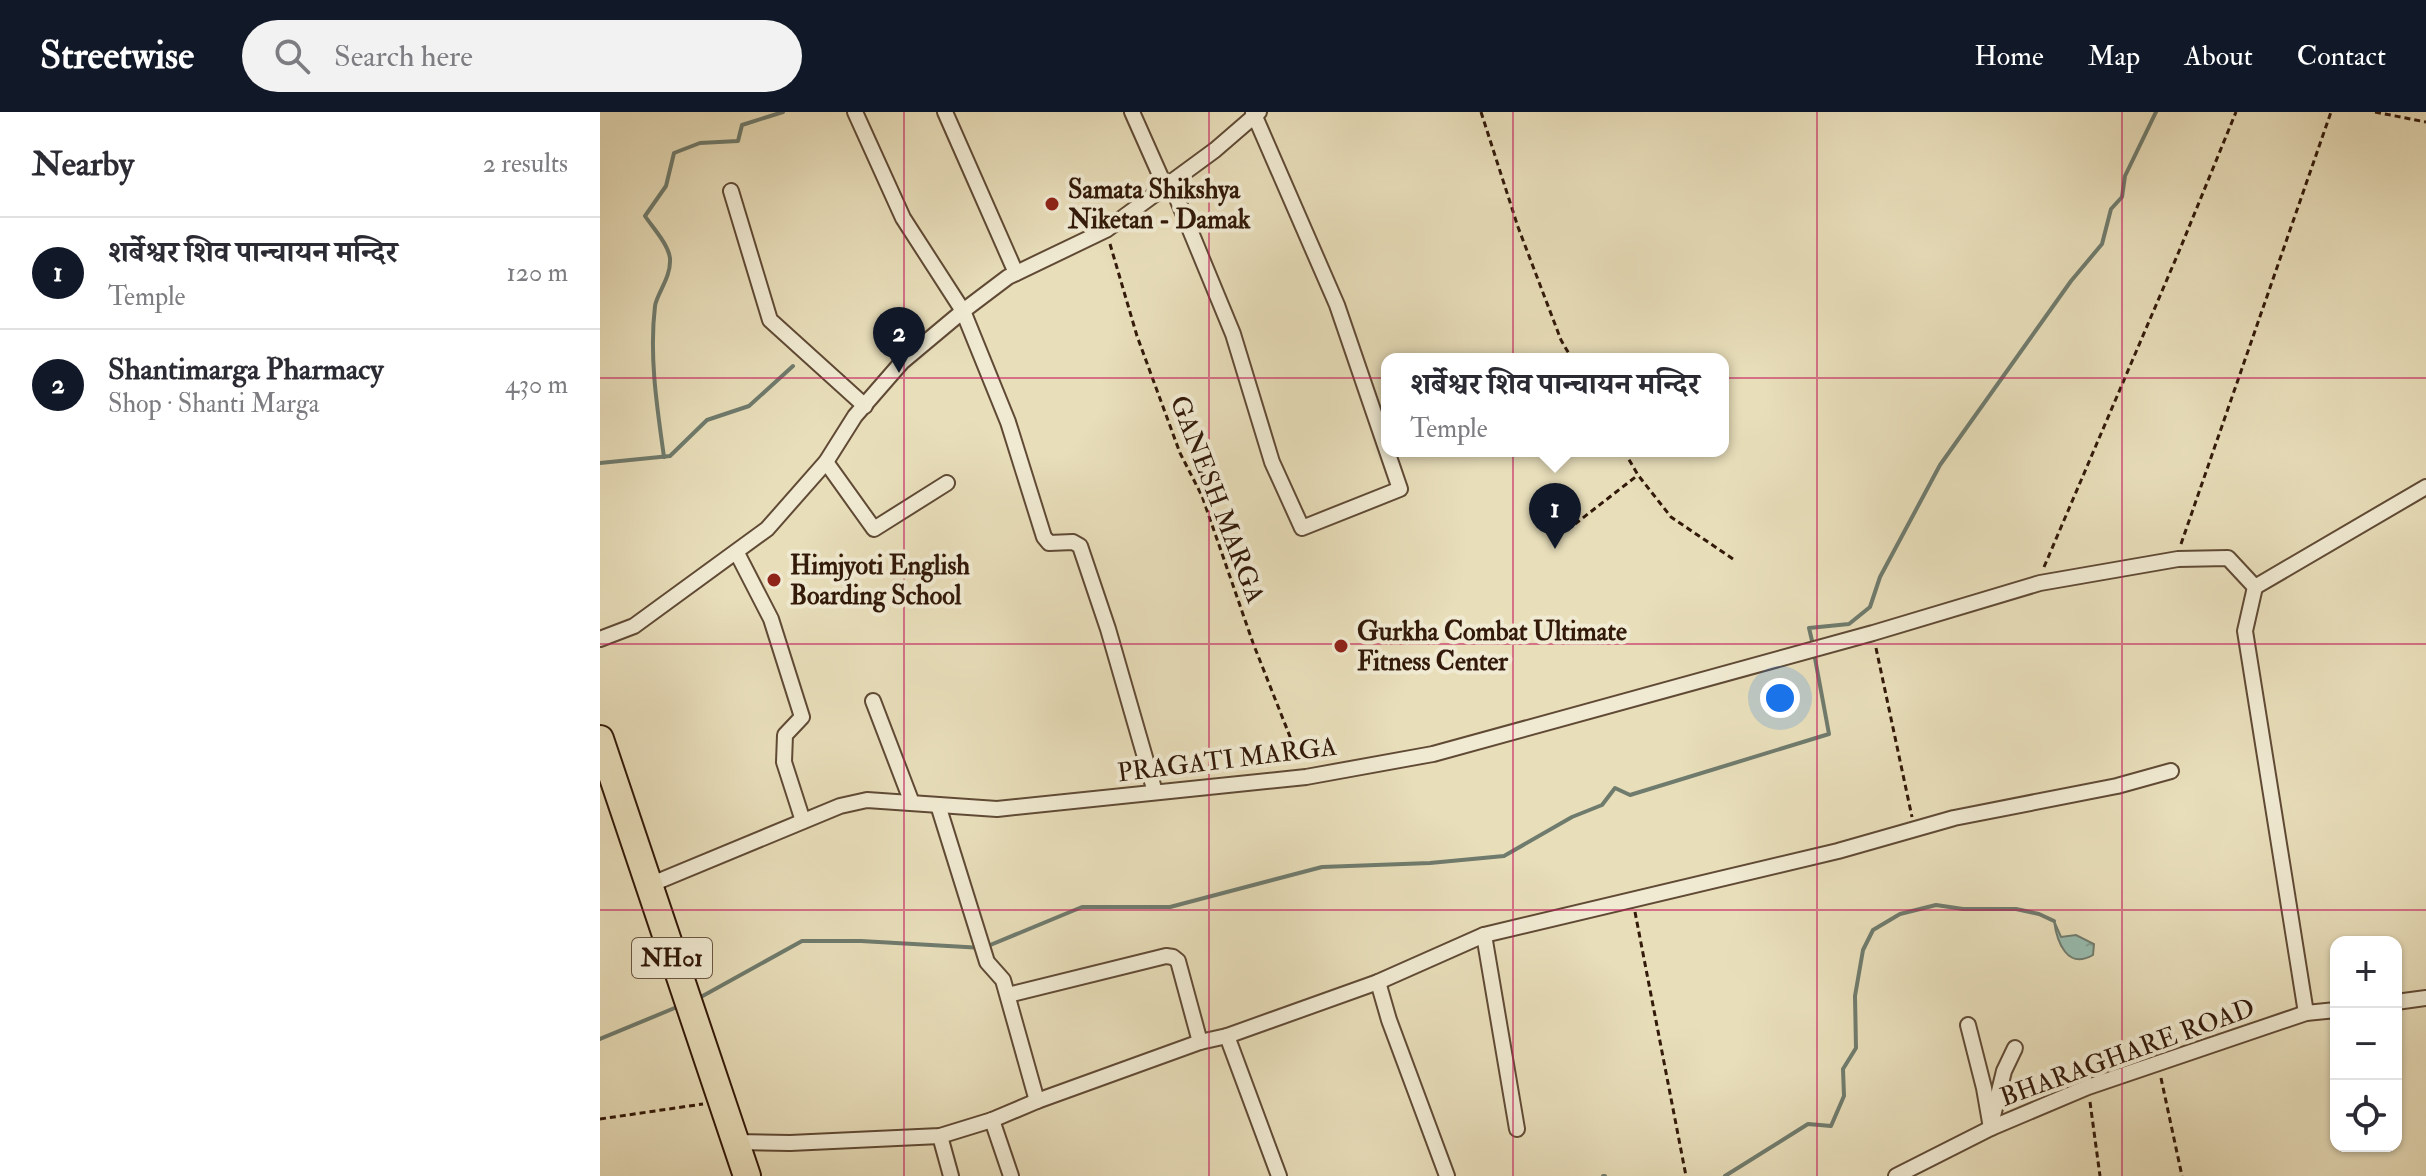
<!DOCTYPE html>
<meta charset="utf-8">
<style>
body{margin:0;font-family:"IM FELL Double Pica","Noto Serif Devanagari",serif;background:#f2f2f3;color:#2b2b33}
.controls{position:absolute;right:24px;bottom:24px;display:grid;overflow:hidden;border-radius:16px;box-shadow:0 2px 6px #0004}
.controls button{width:72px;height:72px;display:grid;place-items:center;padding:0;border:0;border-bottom:2px solid #e1e1e2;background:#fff;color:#2b2b33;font:40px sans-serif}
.you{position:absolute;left:1180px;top:586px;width:28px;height:28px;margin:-20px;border:6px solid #fff;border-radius:50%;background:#1a73e8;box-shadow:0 0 0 12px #1a73e833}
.badge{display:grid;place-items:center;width:52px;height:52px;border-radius:50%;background:#111827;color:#fff;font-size:26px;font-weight:700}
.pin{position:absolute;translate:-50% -66px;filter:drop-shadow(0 2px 4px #0008)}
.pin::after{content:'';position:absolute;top:42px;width:28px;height:24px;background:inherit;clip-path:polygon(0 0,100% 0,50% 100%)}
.popup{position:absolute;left:781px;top:241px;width:348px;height:104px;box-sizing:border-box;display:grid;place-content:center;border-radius:16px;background:#fff;filter:drop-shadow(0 2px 6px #0005);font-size:26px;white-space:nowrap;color:#7c7c81}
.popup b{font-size:30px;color:#2b2b33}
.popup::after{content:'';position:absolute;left:50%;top:100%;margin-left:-16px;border:16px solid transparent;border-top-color:#fff}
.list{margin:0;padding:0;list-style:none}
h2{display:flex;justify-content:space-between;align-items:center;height:104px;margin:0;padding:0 32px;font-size:34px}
h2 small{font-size:26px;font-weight:400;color:#7c7c81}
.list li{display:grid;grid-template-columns:52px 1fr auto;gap:24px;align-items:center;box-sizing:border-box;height:112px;padding:0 32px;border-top:2px solid #e1e1e2}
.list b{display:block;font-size:30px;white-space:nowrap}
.list p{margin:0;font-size:26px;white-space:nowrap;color:#7c7c81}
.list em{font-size:26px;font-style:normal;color:#7c7c81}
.icon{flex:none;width:44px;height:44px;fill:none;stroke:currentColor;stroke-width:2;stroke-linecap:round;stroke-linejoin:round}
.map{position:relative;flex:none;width:1826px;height:1064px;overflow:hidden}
header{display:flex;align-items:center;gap:48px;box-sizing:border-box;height:112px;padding:0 40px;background:#111827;color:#fff}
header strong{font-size:38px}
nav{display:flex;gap:44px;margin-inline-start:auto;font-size:28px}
.search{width:560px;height:72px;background:#f2f2f3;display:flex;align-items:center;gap:20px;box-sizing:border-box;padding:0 28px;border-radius:44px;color:#7c7c81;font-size:30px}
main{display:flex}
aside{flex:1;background:#fff}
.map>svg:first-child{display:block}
.water{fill:url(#water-ripples);stroke:#6f7b6d;stroke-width:2}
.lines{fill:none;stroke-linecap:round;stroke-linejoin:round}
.stream{stroke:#6f7b6d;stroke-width:4}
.street-casing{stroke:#604a35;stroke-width:18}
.highway-casing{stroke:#321909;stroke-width:30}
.path{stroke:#321909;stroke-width:3;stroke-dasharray:6 4;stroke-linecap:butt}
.street{stroke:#f0ead2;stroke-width:14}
.highway{stroke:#e8deba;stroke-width:26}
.grid{fill:none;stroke:#c2185b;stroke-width:2;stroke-opacity:0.55}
.poi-dot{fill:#8f2418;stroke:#f0ead2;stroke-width:3}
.labels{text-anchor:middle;stroke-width:8;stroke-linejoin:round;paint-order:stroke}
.shield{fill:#f0ead2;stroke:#6b5845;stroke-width:2}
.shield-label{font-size:24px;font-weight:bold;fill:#321909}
.poi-label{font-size:26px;font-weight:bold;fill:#321909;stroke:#f0ead2;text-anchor:start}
.street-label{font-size:26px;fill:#321909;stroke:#f0ead2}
</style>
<header>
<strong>Streetwise</strong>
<div class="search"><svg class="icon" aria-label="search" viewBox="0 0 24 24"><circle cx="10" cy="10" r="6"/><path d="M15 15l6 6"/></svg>Search here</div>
<nav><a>Home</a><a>Map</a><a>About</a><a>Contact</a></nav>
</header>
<main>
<aside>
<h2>Nearby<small>2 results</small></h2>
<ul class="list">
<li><span class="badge">1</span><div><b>शर्बेश्वर शिव पान्चायन मन्दिर</b><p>Temple</p></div><em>120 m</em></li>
<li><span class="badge">2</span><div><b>Shantimarga Pharmacy</b><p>Shop · Shanti Marga</p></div><em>430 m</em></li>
</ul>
</aside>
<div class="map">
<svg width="1826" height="1064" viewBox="0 0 1826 1064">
<defs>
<pattern id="water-ripples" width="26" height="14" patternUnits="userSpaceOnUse" patternTransform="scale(2)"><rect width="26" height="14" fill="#97bcb0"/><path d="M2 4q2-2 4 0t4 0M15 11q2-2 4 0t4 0" fill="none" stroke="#83a196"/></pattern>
</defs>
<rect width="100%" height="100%" fill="#e8deba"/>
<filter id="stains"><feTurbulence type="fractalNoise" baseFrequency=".0025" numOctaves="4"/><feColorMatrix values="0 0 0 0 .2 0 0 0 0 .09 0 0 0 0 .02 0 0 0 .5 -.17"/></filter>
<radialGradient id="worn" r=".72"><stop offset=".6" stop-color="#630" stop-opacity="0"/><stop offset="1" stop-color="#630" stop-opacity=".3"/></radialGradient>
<path class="water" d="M1454,809L1461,825L1476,823L1494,832L1493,843C1467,858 1457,830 1454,809Z"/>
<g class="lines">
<g class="stream">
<path d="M64,345C57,295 49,244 55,194C57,181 71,166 70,147C69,133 53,116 45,104L66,74L74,41L100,31L138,29L142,13L183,0"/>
<polyline points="0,351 70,344 107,308 149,294 193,254"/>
<polyline points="1213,533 1209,516 1249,512 1270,495 1280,465 1340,353 1471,169 1502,132 1511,97 1522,85 1525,64 1556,0"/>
<polyline points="99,886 202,829 261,829 383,836 482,795 570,795 722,755 830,751 904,744 972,705 1002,693 1015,676 1030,683 1229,622 1214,541"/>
<polyline points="0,927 77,895"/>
<polyline points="1003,1064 1005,1064"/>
<polyline points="1125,1064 1208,1012 1231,1014 1244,984 1243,957 1256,936 1255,884 1263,838 1273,818 1300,802 1336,793 1363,797 1416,797 1439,802 1454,809"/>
</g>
<g class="street-casing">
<g id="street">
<polyline points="255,0 303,106 363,199 408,310 444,425 449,431 473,430 480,434 508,517 555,680"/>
<polyline points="345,0 416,161"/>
<polyline points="532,0 564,72"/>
<polyline points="131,79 170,208 265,294"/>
<polyline points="576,84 633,222 672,350 702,416 800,377 737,193 653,0"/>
<polyline points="226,350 274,417 347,371"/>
<polyline points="137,441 171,507 202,605 185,623 184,650 203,709"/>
<polyline points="1655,475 1645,519 1706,901"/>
<polyline points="0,527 34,514 167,417 226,350 255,304 302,250 363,199 408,165 506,118 615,38 659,0"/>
<polyline points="273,589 312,691"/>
<polyline points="338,693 387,850 403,868 437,989"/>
<polyline points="47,774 240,694 267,688 397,697 706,665 833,642 1273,521 1440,471 1578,447 1628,446 1655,475 1826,375"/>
<polyline points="884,823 917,1017"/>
<polyline points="778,870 789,908 847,1064"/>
<polyline points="408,883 566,844 573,845 578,849 600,930"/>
<polyline points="1796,890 1826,886"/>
<polyline points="1368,913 1384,976 1391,1016"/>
<polyline points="627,924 679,1064"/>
<polyline points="1393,1004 1404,959 1415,936"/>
<polyline points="392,1008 411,1064"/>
<polyline points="340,1024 351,1064"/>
<polyline points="134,1030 190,1031 340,1024 392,1008 437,989 600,930 627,924 778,870 884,823 1238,739 1354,706 1517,674 1571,659"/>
<polyline points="1296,1064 1391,1016 1488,975 1706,901 1736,898"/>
</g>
</g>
<g class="highway-casing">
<polyline id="highway" points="0,627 147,1064"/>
</g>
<g class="path">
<polyline points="881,0 918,115 961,228 972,247"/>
<polyline points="1775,0 1826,10"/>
<polyline points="510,132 537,224 580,341 602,384 653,531 700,650"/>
<polyline points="1024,339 1038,363 1071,405 1136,449"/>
<polyline points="975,412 1038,363"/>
<polyline points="1581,432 1731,0"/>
<polyline points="1444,455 1580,137 1636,0"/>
<polyline points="1276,536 1312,705"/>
<polyline points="1035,800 1086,1064"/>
<polyline points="1561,966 1582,1064"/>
<polyline points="1490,990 1500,1064"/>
<polyline points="0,1007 103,992"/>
</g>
<use href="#street" class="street"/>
<use href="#highway" class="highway"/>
</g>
<path class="grid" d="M304,0V1064M609,0V1064M913,0V1064M1217,0V1064M1522,0V1064M0,266H1826M0,532H1826M0,798H1826"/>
<g class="poi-dot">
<circle cx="452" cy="92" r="8"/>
<circle cx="174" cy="468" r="8"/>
<circle cx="741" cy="534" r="8"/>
</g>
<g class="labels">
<rect class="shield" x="32" y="826" width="80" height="40" rx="6"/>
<g class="shield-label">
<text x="72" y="854">NH01</text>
</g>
<g class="poi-label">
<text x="468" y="86">Samata Shikshya<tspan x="468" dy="30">Niketan - Damak</tspan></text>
<text x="190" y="462">Himjyoti English<tspan x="190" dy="30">Boarding School</tspan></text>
<text x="757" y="528">Gurkha Combat Ultimate<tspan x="757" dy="30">Fitness Center</tspan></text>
</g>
<g class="street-label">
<text transform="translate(618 387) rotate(69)" y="9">GANESH MARGA</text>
<text transform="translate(627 647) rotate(-7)" y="9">PRAGATI MARGA</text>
<text transform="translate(1527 940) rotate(-20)" y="9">BHARAGHARE ROAD</text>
</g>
</g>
<rect width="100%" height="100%" filter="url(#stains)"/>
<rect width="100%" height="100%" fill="url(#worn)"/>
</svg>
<div class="controls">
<button>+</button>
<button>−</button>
<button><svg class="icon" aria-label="locate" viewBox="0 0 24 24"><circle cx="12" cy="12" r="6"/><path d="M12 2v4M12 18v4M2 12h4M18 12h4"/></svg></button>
</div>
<div class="you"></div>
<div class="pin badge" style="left:955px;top:437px">1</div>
<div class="popup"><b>शर्बेश्वर शिव पान्चायन मन्दिर</b>Temple</div>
<div class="pin badge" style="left:299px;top:261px">2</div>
</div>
</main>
